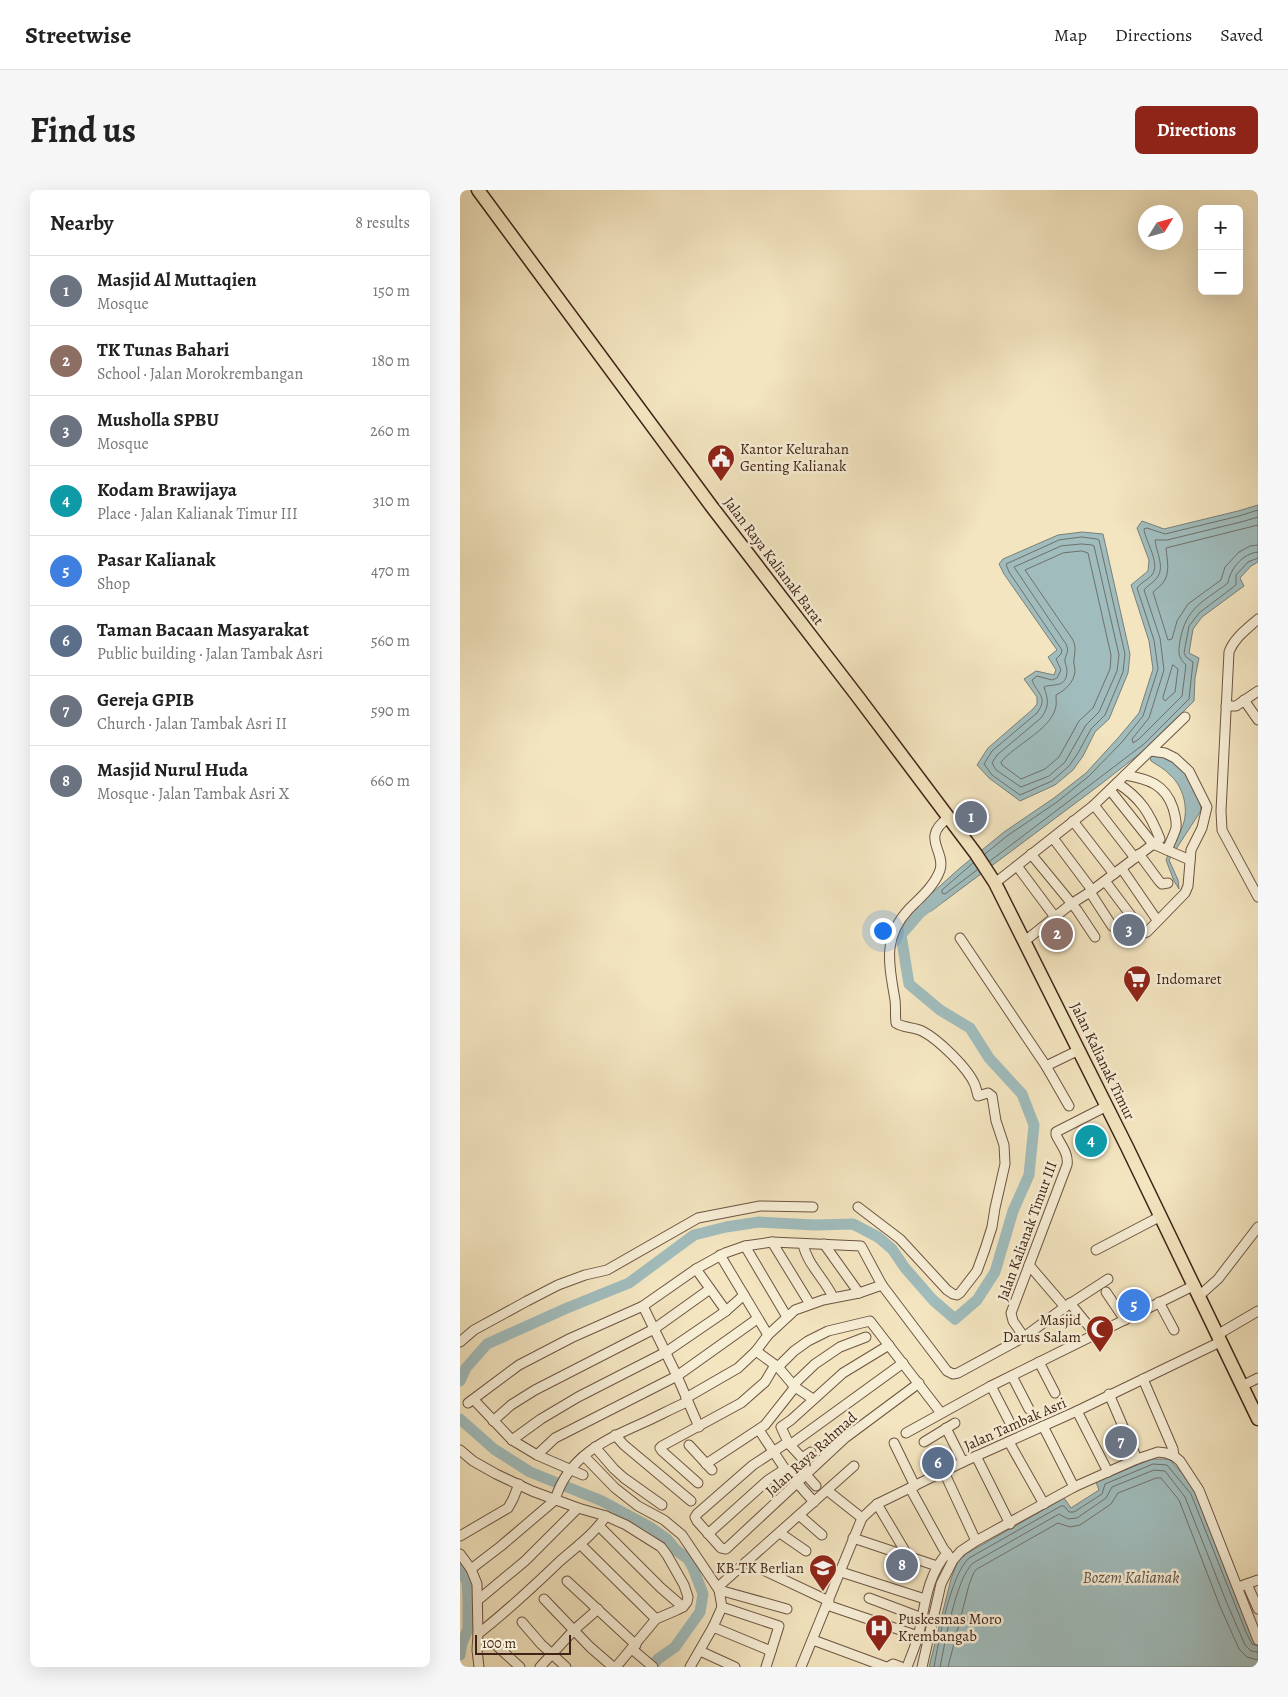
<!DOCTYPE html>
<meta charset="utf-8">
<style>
body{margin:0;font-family:Alegreya,serif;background:#f6f6f6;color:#222}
.controls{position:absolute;right:15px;top:15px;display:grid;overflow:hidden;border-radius:8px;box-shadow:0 5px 20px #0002}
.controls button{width:45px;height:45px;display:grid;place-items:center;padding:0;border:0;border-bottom:1px solid #e0e0e0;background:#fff;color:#222;font:25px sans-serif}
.compass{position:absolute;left:678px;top:15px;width:45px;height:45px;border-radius:50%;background:#fff;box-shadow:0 5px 20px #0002;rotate:53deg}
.scale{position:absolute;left:15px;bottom:12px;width:96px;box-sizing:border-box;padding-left:5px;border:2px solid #402317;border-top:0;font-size:14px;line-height:18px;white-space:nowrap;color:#402317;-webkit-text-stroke:4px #f7eed6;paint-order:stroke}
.you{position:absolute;left:422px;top:740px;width:18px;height:18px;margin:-12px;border:4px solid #fff;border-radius:50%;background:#1a73e8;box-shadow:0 0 0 8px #1a73e833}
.badge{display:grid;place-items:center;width:32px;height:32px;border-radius:50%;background:#8f2418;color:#fff;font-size:16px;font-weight:700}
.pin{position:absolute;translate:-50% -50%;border:2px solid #fff;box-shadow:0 1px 5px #0006}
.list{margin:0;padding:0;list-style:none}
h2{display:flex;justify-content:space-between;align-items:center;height:65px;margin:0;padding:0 20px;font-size:21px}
h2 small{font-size:16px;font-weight:400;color:#767676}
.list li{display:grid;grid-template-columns:32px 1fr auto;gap:15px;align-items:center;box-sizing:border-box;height:70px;padding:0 20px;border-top:1px solid #e0e0e0}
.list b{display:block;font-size:19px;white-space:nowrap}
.list p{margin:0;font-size:16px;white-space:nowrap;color:#767676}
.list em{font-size:16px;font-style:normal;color:#767676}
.map{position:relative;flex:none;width:798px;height:1477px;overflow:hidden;border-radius:8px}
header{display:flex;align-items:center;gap:30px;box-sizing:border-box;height:70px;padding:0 25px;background:#fff;border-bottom:1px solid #e0e0e0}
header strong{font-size:24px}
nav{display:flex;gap:28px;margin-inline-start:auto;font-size:18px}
.intro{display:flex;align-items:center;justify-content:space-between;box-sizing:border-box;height:120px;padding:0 30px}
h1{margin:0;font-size:35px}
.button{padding:12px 22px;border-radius:8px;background:#8f2418;color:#fff;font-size:18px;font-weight:700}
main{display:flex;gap:30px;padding:0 30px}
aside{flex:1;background:#fff;border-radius:8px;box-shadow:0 5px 20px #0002}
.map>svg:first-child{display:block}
.water{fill:#a0bcbc;stroke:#7a7f7a}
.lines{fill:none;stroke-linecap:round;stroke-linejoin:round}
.shore{stroke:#70706a;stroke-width:1}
.river{stroke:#a0bcbc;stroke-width:11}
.minor-casing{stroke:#6d5441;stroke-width:11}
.highway-casing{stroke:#402317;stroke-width:15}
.minor{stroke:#f7eed6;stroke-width:9}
.highway{stroke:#f3e5c0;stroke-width:12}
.labels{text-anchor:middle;stroke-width:5;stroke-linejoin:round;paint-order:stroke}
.poi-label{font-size:15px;fill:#402317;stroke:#f7eed6;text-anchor:start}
.street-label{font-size:15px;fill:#402317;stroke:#f7eed6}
.water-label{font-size:16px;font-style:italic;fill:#5d5149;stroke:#f7eed6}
</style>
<header>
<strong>Streetwise</strong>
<nav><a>Map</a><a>Directions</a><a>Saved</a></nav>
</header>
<div class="intro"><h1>Find us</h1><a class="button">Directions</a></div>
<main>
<aside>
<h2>Nearby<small>8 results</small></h2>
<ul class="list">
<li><span class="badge" style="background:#6b7280">1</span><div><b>Masjid Al Muttaqien</b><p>Mosque</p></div><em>150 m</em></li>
<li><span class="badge" style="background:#8d6e63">2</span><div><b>TK Tunas Bahari</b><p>School · Jalan Morokrembangan</p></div><em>180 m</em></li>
<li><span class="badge" style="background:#6b7280">3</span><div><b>Musholla SPBU</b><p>Mosque</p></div><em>260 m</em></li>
<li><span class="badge" style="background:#0f9aa8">4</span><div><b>Kodam Brawijaya</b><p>Place · Jalan Kalianak Timur III</p></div><em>310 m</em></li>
<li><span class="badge" style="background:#3f7fe0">5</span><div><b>Pasar Kalianak</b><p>Shop</p></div><em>470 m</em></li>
<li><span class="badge" style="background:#5c6f8a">6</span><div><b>Taman Bacaan Masyarakat</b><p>Public building · Jalan Tambak Asri</p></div><em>560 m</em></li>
<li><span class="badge" style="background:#6b7280">7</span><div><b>Gereja GPIB</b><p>Church · Jalan Tambak Asri II</p></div><em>590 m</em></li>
<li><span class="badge" style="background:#6b7280">8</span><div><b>Masjid Nurul Huda</b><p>Mosque · Jalan Tambak Asri X</p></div><em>660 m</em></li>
</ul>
</aside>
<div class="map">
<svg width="798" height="1477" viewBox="0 0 798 1477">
<rect width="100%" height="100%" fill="#f3e5c0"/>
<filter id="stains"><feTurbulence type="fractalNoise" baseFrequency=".004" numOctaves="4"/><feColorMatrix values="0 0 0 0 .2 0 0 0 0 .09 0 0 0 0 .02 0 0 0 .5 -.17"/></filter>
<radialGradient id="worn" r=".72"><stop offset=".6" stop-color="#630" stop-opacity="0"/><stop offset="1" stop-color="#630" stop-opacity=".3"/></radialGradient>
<g class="water">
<polygon points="798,315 798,372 791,376 780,388 784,396 742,427 733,439 729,463 739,468 735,488 734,511 687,558 641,594 470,722 461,713 500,678 544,642 594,608 626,583 658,548 679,523 693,479 689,451 671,395 688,381 689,370 677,338 682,331 704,339 778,321"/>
<polygon points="622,342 643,344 670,464 668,483 649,529 635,542 623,566 613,580 595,595 560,611 529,588 517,575 528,558 573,519 577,514 577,507 564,489 576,481 594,485 596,480 588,467 597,460 544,384 539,374 543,369 598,345"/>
<path d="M693,565C726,564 733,592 741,618L740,622L709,670L718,690L719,699L714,691L706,670C710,657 719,647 723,635C729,618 723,596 710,585C705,579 697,575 691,571L690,568Z"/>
<polygon points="692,1269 709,1269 723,1284 735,1301 776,1407 798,1456 798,1477 469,1477 491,1389 498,1371 506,1364 604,1308 611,1318 639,1300 636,1292"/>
</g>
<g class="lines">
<g class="shore">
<path d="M798,327L781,332L707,350H695C696,362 706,378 696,389C693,393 688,395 684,400L700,448L704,480L689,528L672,549L673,553L679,549L722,506L726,475C718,467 718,463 720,451C726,417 743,412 768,393C770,379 783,363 798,362"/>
<path d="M798,335L706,358C707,370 711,384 702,394C699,397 696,399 693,402L708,450L712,449L717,431L728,414L761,390L765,377L779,362L790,356L798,355"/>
<path d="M622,347L637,349L639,350L665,464L663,482L645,525L631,539L618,563L609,576L592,591L560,605L532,585L524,574L532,561L577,523C589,507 577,504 572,490L577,486L592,490L597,488L601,480L596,469L601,464L602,460L549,382L546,374L599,350Z"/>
<path d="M622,354L632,355L634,356L659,465L657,481L639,522L626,535L605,572L589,586L561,597L536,580L532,573L537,565L581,528C590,516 588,509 584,497C593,493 607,499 607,480C607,476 604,473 605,469C607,462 609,461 606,454L554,377L601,356Z"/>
<path d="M622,361L628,363L651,465L650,479L633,518L619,531L599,567L585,579L561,589L542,575L541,572C555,555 588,541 595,520C597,515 596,510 596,505C605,500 614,493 615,481C615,477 613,473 614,469C615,461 616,457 613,450L565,380L603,363Z"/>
<polygon points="713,475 718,479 715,502 705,511 703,508"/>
<path d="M525,664L547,646L597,612L629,586L662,552L683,526L698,479L694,450L677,398C681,392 688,390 692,385C701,373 685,351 684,339L687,338L705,344L779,326L798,320"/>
<polyline points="530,671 684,554 729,509 733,472 726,467 724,463 729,436 739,423 776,395 776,385 788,372 798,368"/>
<polyline points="513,673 482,700 482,703 485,704 517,680"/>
<path d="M474,1477C479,1450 490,1386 509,1368L601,1316H604L609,1322H614L642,1304L645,1294L693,1274L707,1275L731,1304L786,1442L792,1454L798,1456"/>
<path d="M480,1477C485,1453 496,1388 513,1373L599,1324L608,1329L617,1328L646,1308L652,1297L694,1280L705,1281L725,1307L766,1411L785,1455L791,1461L798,1462"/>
<polyline points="488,1477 509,1395 514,1382 517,1379 598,1333 610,1337 620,1335 651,1314 658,1303 696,1288 701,1288 719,1310 759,1414 779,1459 787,1467 798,1470"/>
</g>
<g class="river">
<polyline points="0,1191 6,1178 27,1154 107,1118 169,1093 234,1045 266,1037 299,1032 355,1035 393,1034 418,1047 432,1059 445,1078 473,1110 495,1129 517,1110 535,1082 553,1021 569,985 574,935 562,904 529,868 510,838 480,820 449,794 441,745 460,723 478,709"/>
<polyline points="0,1229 34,1259 70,1282 142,1311 190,1337 207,1349 216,1360 228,1369 233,1378 243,1404 240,1422 215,1457 198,1469 191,1477"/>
<polyline points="0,1379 7,1392 8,1409 8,1439 2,1453 0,1465"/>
</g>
<g class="minor-casing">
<g id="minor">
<path d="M798,429C787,439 774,448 769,462L761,621L762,640L798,707"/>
<polyline points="784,510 798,530"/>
<polyline points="766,516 776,516 798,501"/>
<path d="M665,585C688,589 705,594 713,618C715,625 717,631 716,638C714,645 710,653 707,660L693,654"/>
<polyline points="650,600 693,654"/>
<polyline points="634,615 675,668"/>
<polyline points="613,631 654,684"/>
<polyline points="593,648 632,700"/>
<polyline points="707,660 730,670"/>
<polyline points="571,664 617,720 635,747"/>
<polyline points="679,664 699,691 702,694 708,693"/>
<polyline points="557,676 595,727"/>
<polyline points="662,679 697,730"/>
<polyline points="645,691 684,743 687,742 725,703 728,696 731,660 742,638 747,617 729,581 715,568 705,563 691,561"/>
<polyline points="535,693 634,615 725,527"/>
<polyline points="630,702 652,736"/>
<polyline points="500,748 586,876 609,916"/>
<path d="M565,751L611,714L630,702L700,649C690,624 681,608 657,593"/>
<polyline points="586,876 619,860"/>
<path d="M398,1017L440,1049L487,1100L493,1104L497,1105L500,1103L517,1081L525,1059L532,1037L535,1018L545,974L544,955L536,931L532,906L528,903L518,906C517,902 516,898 515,895C508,878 478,849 462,841C454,837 443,838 436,833C435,825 436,817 435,810C429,774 422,748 449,719C460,708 475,695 480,680C486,661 460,648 488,628"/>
<polyline points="312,1052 350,1114"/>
<path d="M343,1054C347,1074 364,1088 373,1107"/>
<polyline points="364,1054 399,1103"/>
<polyline points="285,1056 327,1127"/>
<polyline points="636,1060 701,1026"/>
<polyline points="260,1065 308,1145"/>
<polyline points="569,1075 605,1117"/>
<polyline points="236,1079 266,1121"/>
<polyline points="646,1102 665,1130"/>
<polyline points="739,1106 758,1089 798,1037"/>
<polyline points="699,1112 714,1140"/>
<polyline points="610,1113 636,1145"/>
<polyline points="183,1116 217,1186 239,1237"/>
<polyline points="757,1145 798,1121"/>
<path d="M564,1147L553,1131L551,1123L607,975C609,964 601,955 596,945V942L647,916"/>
<polyline points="0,1152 14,1140 67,1111 98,1095 125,1085 147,1080 238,1028 300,1016 353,1017"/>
<polyline points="429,1155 383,1183 331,1230 321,1237 328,1252 293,1275 237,1324 235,1327 237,1331 261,1358 266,1359 385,1248 459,1193"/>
<polyline points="296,1161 318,1177 335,1197 353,1209"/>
<polyline points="579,1172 595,1203"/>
<polyline points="318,1177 334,1161 348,1151 368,1141 410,1131 481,1223"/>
<polyline points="552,1186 569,1219"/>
<polyline points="683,1189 713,1259 714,1266"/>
<polyline points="333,1195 355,1174 380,1157 406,1147"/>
<polyline points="531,1196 549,1231"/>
<polyline points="782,1196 798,1188"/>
<polyline points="649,1204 677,1269"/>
<polyline points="226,1208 278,1178 296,1161 308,1145 335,1120 363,1110 399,1103 422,1095"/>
<polyline points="14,1210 52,1250 77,1265 123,1285"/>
<polyline points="8,1213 59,1175 111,1148 183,1116 236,1079 265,1063 285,1056 312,1052 401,1056 422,1095 487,1181 493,1184 498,1183 564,1147 605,1117 648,1089"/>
<polyline points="617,1221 648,1282"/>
<polyline points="33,1231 51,1215 75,1200 194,1139 250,1099"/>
<polyline points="583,1236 614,1297"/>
<polyline points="486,1238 503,1272"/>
<polyline points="299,1240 325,1279 354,1312"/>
<polyline points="446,1243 531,1196 735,1095"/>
<polyline points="155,1245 164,1255 231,1311"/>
<polyline points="52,1250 81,1229 118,1207 206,1162 266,1121 284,1105"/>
<polyline points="328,1252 330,1255 443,1173"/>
<polyline points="464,1252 495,1233"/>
<polyline points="549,1252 584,1314"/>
<polyline points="434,1253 455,1296"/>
<polyline points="229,1255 252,1280"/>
<polyline points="330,1255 342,1268 351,1262"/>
<polyline points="135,1257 154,1279 164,1288 202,1315"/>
<polyline points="0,1260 13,1271 36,1284 72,1301 118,1318 146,1326 166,1335 201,1357 207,1365 224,1395 228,1407 227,1412 223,1417 217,1420 196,1429 156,1477"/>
<polyline points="77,1265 95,1248 217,1186 297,1129"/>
<polyline points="124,1266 155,1298 178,1316 204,1330 222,1345 259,1400 327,1419"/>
<polyline points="516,1266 550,1334"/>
<polyline points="246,1274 305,1235 335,1197"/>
<polyline points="340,1278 356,1296"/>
<polyline points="484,1282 516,1351"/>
<polyline points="238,1293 202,1261 200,1258 202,1256 281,1213 305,1192 315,1175"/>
<polyline points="450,1298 483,1358 489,1366"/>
<polyline points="368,1301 402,1328"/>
<polyline points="417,1314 448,1366"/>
<polyline points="339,1325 362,1345"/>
<polyline points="139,1336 201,1398 223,1417"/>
<polyline points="320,1343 346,1361"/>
<polyline points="248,1344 308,1290 325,1279"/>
<polyline points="0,1346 48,1318 53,1309 59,1294"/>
<polyline points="393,1348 477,1376"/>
<polyline points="120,1354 196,1429"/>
<polyline points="0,1364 11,1379 17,1394 18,1444 17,1460 19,1477"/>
<polyline points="286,1372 369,1411"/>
<path d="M11,1379L41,1356L95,1310C108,1265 147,1249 185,1232C200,1225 213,1218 227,1212"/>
<polyline points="381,1382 465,1409"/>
<polyline points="107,1391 176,1455"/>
<polyline points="787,1394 798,1419"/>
<polyline points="781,1396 798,1390"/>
<polyline points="258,1397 394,1276"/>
<polyline points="409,1408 462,1428"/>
<polyline points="84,1409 130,1457 153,1477"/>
<polyline points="18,1410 65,1371 118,1318"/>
<polyline points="367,1415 458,1446"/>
<polyline points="262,1417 319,1436 306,1477"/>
<polyline points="62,1432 81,1454 106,1477"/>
<polyline points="253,1437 311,1461"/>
<path d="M18,1444C47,1421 73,1397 99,1372C116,1357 134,1344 146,1326"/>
<polyline points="353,1450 426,1477"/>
<polyline points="38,1457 60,1477"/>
<polyline points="172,1459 193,1477"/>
<polyline points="240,1461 275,1477"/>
<polyline points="80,1477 114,1440 138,1419"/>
<polyline points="230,1477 253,1437 262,1417 259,1400"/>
<polyline points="341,1477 402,1328 417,1314 503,1272 617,1221 760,1152"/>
<polyline points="428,1477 433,1474 441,1477"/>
<path d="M447,1477C451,1466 456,1455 459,1443C465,1415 467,1386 487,1363"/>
<polyline points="462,1477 481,1394 493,1370 501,1361 516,1351 614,1297 677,1269 698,1262 706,1263 714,1266 720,1271 739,1300 798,1450"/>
</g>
</g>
<g class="highway-casing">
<polyline id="highway" points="18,0 252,317 398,507 516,664 535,693 667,957 798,1229"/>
</g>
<use href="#minor" class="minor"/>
<use href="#highway" class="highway"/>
</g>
<defs>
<g id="civic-pin" transform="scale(1.4375)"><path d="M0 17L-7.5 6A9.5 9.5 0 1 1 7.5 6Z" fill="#8f2418" stroke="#f7eed6"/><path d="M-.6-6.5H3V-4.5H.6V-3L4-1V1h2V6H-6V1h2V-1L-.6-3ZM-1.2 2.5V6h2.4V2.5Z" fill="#fff"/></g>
<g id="supermarket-pin" transform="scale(1.4375)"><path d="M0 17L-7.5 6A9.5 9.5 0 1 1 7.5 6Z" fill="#8f2418" stroke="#f7eed6"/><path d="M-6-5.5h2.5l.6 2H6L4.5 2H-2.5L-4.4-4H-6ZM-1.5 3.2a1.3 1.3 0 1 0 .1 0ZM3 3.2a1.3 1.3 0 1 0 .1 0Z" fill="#fff"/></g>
<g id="mosque-pin" transform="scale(1.4375)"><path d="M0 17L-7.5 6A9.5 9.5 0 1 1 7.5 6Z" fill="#8f2418" stroke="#f7eed6"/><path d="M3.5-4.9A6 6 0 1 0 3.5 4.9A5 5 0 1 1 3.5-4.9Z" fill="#fff"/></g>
<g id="school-pin" transform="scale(1.4375)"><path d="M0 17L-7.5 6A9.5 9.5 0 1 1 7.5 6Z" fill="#8f2418" stroke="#f7eed6"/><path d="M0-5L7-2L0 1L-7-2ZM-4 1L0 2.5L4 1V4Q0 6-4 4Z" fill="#fff"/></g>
<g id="hospital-pin" transform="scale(1.4375)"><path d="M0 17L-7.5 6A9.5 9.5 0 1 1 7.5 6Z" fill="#8f2418" stroke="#f7eed6"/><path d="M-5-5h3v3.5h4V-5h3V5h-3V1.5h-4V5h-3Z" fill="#fff"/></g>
</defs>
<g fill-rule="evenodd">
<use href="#civic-pin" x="261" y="268"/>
<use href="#supermarket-pin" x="677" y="789"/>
<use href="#mosque-pin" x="640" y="1139"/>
<use href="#school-pin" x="363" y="1378"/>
<use href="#hospital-pin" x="419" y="1438"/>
</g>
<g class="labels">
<g class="poi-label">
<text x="280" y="264">Kantor Kelurahan<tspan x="280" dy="17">Genting Kalianak</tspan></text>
<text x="696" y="794">Indomaret</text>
<text x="621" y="1135" text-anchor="end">Masjid<tspan x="621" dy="17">Darus Salam</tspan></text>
<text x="344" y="1383" text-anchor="end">KB-TK Berlian</text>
<text x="438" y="1434">Puskesmas Moro<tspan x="438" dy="17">Krembangab</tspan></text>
</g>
<g class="street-label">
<text transform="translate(314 371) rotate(53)" y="5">Jalan Raya Kalianak Barat</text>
<text transform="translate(643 871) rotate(64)" y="5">Jalan Kalianak Timur</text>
<text transform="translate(567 1041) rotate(-70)" y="5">Jalan Kalianak Timur III</text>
<text transform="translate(555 1234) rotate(-24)" y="5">Jalan Tambak Asri</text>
<text transform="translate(351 1264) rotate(-42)" y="5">Jalan Raya Rahmad</text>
</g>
<g class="water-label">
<text x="671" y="1393">Bozem Kalianak</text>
</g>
</g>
<rect width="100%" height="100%" filter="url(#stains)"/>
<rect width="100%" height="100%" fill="url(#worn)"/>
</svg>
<div class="controls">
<button>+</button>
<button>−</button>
</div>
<svg class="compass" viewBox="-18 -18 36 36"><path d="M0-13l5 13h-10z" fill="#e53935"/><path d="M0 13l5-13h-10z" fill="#767676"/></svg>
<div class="scale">100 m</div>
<div class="you"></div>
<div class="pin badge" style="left:511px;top:627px;background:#6b7280">1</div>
<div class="pin badge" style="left:597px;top:744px;background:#8d6e63">2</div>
<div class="pin badge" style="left:669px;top:740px;background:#6b7280">3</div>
<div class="pin badge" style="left:631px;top:951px;background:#0f9aa8">4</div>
<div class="pin badge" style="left:674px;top:1115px;background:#3f7fe0">5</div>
<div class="pin badge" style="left:478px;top:1273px;background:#5c6f8a">6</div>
<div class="pin badge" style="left:661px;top:1252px;background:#6b7280">7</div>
<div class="pin badge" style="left:442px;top:1375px;background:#6b7280">8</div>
</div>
</main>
